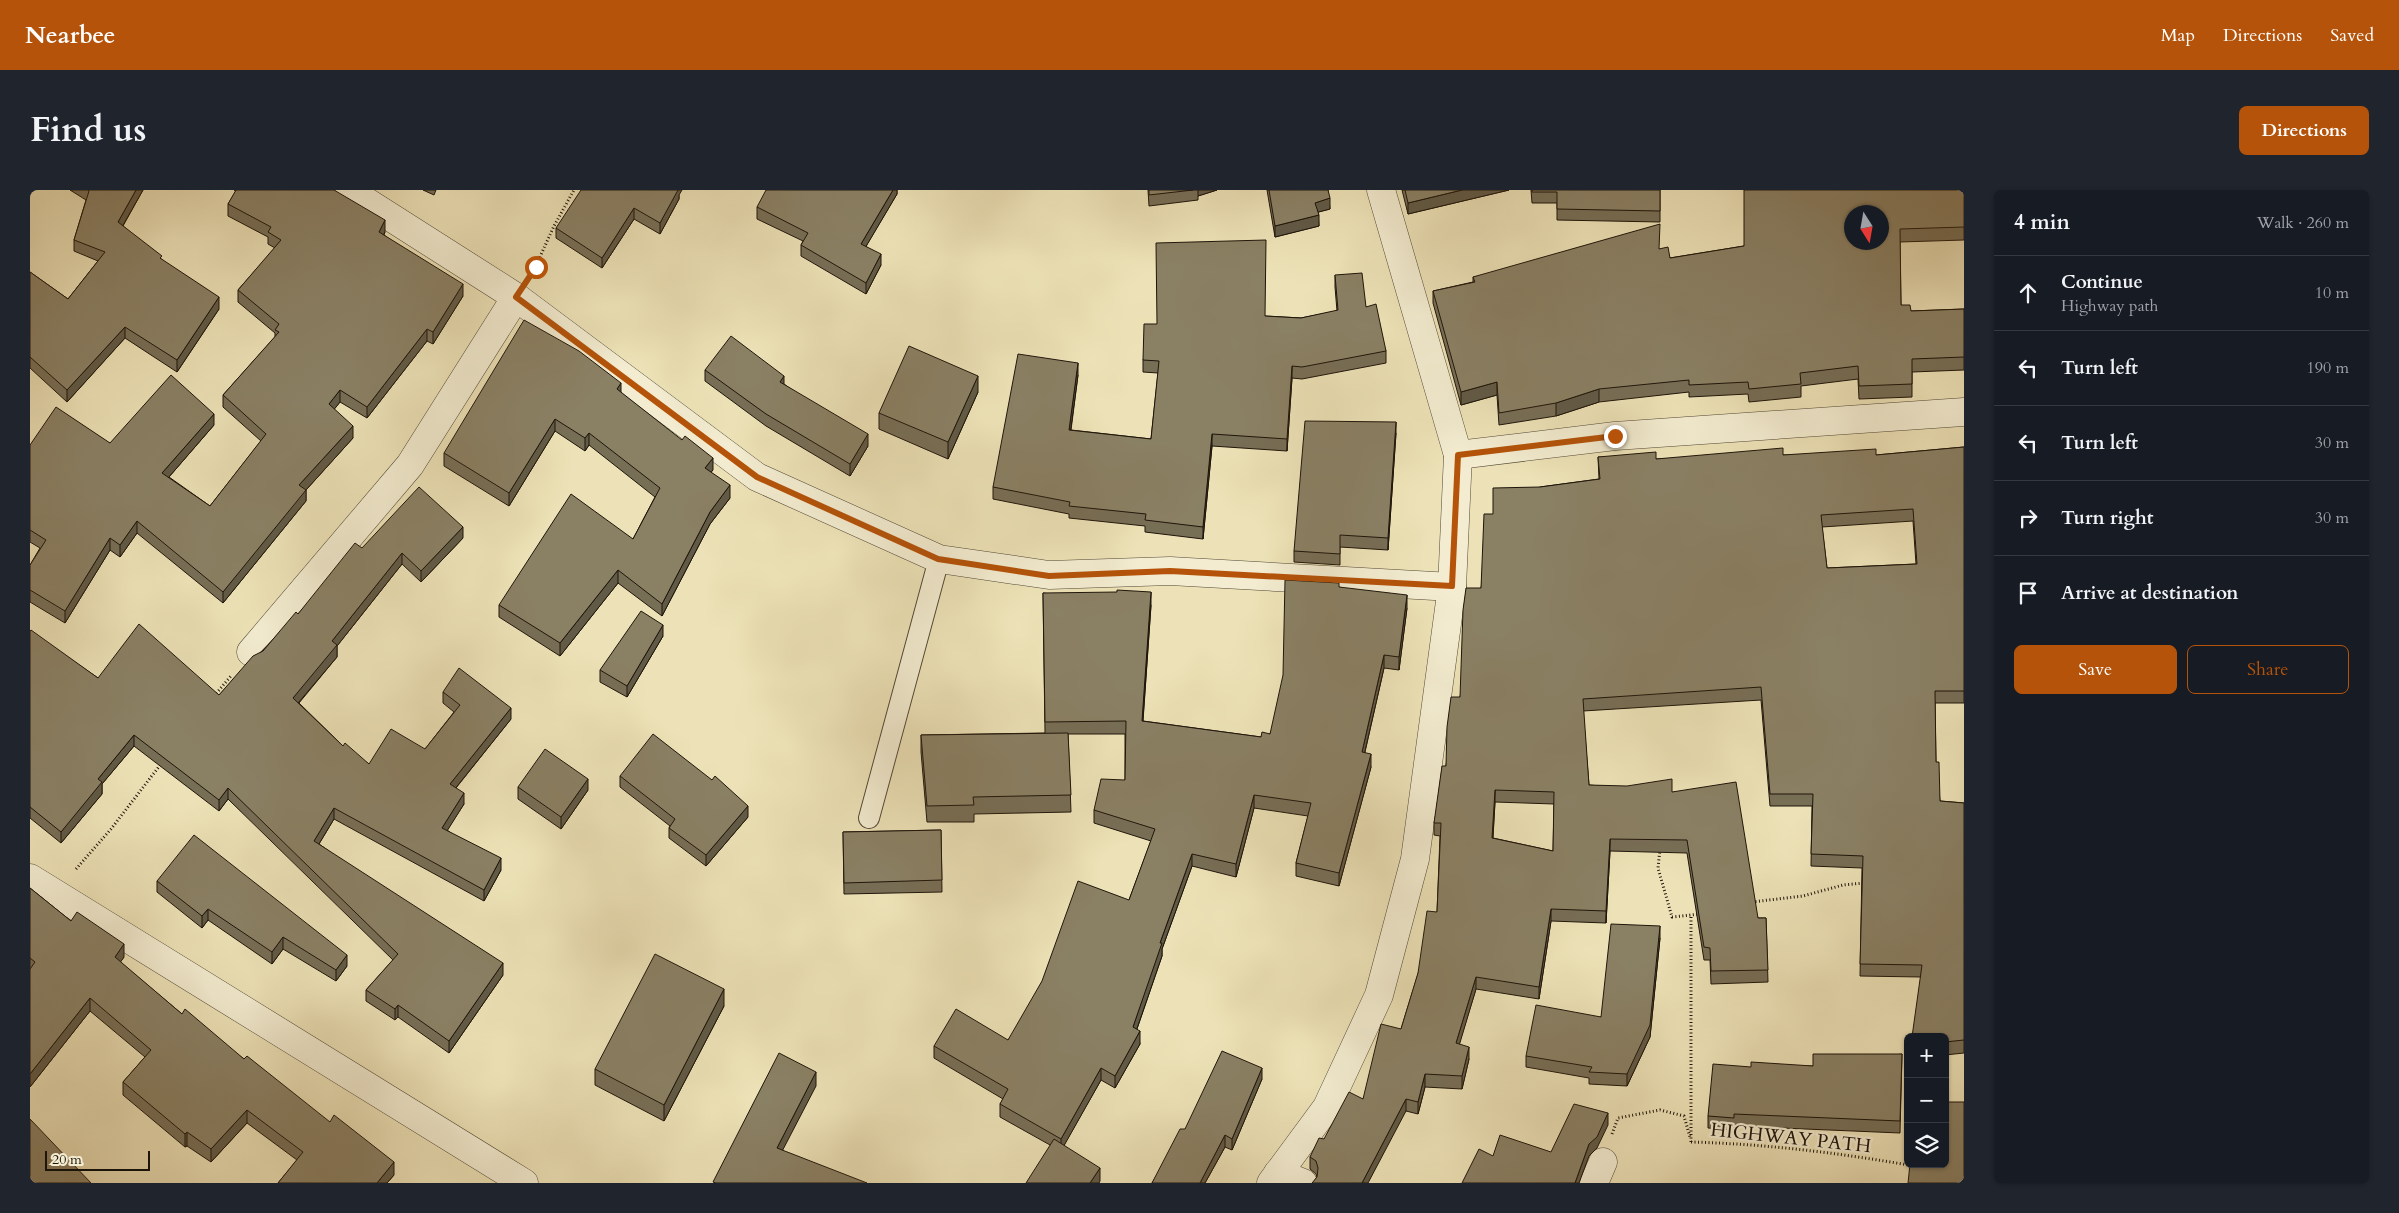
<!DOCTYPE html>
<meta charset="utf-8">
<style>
body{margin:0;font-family:Cardo,serif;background:#20242c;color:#f1f3f6}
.controls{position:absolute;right:15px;bottom:15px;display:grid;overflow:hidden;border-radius:8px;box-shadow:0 1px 4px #0004}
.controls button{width:45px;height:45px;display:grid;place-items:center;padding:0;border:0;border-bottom:1px solid #363941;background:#171b24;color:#f1f3f6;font:25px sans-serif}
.compass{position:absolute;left:1814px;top:15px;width:45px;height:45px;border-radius:50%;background:#171b24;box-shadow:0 1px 4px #0004;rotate:169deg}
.scale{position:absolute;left:15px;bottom:12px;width:105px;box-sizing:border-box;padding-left:5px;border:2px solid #1e150a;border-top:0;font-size:14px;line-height:18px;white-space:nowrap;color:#1e150a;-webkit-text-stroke:4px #f3ecd0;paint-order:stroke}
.stop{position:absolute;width:15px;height:15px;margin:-11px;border:4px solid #b45309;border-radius:50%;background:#fff}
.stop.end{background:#b45309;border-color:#fff;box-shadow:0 1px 5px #0008}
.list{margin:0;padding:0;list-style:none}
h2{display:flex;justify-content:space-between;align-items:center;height:65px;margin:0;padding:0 20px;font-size:21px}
h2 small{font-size:16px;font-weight:400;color:#9ea1a6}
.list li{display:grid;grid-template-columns:32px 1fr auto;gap:15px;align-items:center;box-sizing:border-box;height:75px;padding:0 20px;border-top:1px solid #363941}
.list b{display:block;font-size:19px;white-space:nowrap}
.list p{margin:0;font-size:16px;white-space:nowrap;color:#9ea1a6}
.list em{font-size:16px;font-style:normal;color:#9ea1a6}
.actions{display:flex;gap:10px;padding:15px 20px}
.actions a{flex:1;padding:11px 0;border:1px solid #b45309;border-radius:8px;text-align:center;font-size:18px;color:#b45309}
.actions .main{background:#b45309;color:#fff}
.icon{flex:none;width:28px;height:28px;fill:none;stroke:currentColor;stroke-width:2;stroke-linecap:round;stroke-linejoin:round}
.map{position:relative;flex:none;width:1934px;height:993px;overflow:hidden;border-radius:8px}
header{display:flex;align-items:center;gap:30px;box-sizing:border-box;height:70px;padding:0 25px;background:#b45309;color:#fff}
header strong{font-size:24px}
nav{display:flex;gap:28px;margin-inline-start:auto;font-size:18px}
.intro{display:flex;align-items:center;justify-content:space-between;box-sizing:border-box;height:120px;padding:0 30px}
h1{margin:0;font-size:35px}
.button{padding:12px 22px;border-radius:8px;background:#b45309;color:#fff;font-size:18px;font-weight:700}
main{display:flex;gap:30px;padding:0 30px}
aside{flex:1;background:#171b24;border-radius:8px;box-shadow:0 1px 4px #0004}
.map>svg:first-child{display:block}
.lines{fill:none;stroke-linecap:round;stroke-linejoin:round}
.lane-casing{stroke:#524835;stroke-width:22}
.street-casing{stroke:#524835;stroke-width:29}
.path{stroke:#1e150a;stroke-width:3;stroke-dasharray:1 2.5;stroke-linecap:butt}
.lane{stroke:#f3ecd0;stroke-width:20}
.street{stroke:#f3ecd0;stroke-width:28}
.wall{fill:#776e56;stroke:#1e150a;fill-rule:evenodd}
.shaded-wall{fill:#615a46;stroke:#1e150a}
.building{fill:#8a8064;stroke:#1e150a;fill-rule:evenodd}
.route{stroke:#b45309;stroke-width:6}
.labels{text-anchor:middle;stroke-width:4.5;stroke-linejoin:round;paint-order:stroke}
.street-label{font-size:19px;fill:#1e150a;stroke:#f3ecd0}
</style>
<header>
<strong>Nearbee</strong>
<nav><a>Map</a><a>Directions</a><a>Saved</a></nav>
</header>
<div class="intro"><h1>Find us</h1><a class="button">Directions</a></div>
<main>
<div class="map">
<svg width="1934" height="993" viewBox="0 0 1934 993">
<rect width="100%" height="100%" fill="#ede2b7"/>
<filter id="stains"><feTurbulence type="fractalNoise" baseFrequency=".004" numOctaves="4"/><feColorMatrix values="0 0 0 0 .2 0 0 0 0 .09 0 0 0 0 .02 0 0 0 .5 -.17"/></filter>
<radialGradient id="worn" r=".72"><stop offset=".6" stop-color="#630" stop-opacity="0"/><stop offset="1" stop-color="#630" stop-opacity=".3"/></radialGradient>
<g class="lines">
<g class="lane-casing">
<polyline id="lane" points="839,628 909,369"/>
</g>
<g class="street-casing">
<g id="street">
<polyline points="318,0 486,107 727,287 909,369 1019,385 1140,381 1422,397"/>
<polyline points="1428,265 1585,246 1934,222"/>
<polyline points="221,462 380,275 486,107"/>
<polyline points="0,688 494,993"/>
<polyline points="1248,983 1273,993"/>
<polyline points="1241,993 1297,917 1349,805 1385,669 1422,397 1428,265 1351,0"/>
<polyline points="1564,993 1573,972"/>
</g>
</g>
<g class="path">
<polyline points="504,80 524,36 544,0"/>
<polyline points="184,506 201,486"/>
<polyline points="1630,659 1628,678 1642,727 1670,724"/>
<polyline points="46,679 81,639 131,574"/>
<polyline points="1722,712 1773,706 1813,695 1834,693"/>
<polyline points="1582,944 1588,928 1630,920 1654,926 1660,947"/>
<path d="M1661,952C1736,954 1810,963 1884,976"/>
<polyline points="1661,952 1661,726"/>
</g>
<use href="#lane" class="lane"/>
<use href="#street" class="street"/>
</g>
<g class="wall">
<polygon points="40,0 113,0 93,36 189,119 147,182 95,148 37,212 0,178 0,82 38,109 68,71 44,61 44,50 56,10"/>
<polygon points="204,0 304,0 355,42 354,45 433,106 403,154 397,151 337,228 310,212 304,219 323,248 276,300 276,311 193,413 107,343 90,367 80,360 35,433 0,412 0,375 10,358 0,352 0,255 80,253 184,235 139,287 180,316 231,251 193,217 193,205 245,147 245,143 208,112 208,100 245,58 238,54 238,47 198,26 198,14 206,1"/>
<polygon points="393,0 406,0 404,5"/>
<polygon points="867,0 867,4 836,56 851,75 836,104 771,66 771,55 773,51 727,29 727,17"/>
<polygon points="1118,0 1187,0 1168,6 1168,10 1119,16"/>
<polygon points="1237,0 1298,0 1300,19 1288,22 1289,36 1245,47"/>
<polygon points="1372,0 1479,0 1378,24"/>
<polygon points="1501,0 1630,0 1630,32 1527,30 1527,13 1502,13"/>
<polygon points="1934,0 1934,50 1870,52 1871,115 1881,121 1934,119 1934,180 1882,182 1882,207 1829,209 1828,189 1771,196 1771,207 1719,212 1718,204 1659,207 1659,202 1569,212 1526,226 1469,235 1467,205 1431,215 1403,113 1403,101 1443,92 1443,87 1629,59 1640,68 1714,56"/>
<polygon points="649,5 649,9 630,44 604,29 572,78 526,48 526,38"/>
<polygon points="1305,85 1336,117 1356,161 1356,173 1272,189 1262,188 1257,261 1182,256 1173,349 1115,342 1115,336 1039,328 1039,324 963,309 963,297 1048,185 1041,240 1121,249 1128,183 1113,182 1113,170 1127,134 1235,126 1271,128 1307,121 1305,97"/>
<polygon points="675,180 754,194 838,256 820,286 736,236 675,191"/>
<polygon points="948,202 918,269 849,239 849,223"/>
<polygon points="591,203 683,280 681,282 700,308 680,334 632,426 588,393 530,466 469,427 469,415 603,349 625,307 559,255 555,261 525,241 479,316 414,276 414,263"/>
<polygon points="1366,243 1358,360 1310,357 1310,375 1264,372 1264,361"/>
<path d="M1934,257V513H1905L1906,572L1910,611L1934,613V863L1915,865V847L1891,787L1830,786L1832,678L1781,676L1782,616H1740L1731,510L1553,521L1559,595L1642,602L1728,728H1736L1738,792L1681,794L1680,770H1674L1657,663L1580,661L1576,733L1521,731L1509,809L1446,799L1429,854L1439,869L1432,899L1395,897L1388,924L1376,921L1283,993L1287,987L1286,984L1280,979V967L1294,949L1333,909L1371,839L1407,722L1410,646L1404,645V633L1430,507L1451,398L1463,324L1510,297L1569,289L1568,267L1626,269L1753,265H1846ZM1883,331L1886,374L1797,378L1792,337ZM1465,612L1524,614L1523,661L1463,648Z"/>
<polygon points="433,348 391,392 372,374 307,456 307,467 269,513 313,556 339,574 395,559 424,522 413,513 413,502 481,529 426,598 434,614 417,640 471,680 454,711 304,629 289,654 473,785 419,863 368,827 365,830 336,811 336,800 363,770 198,609 189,621 104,556 72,594 72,604 31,653 0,628 0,441 68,488 189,505 332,358"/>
<polygon points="1309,397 1377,418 1369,480 1354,478 1335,562 1341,577 1309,696 1266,686 1266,673 1278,626 1224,618 1206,687 1162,676 1132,759 1132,766 1107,839 1110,854 1085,898 1071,890 1034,955 1070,991 1020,955 970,927 970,914 973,909 904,868 904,856 978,850 1099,710 1121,651 1064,633 1064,620 1095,590 1095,544 1038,544 1041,622 944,624 944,632 897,632 891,562 891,545 1015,543 1013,403 1121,415 1113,531 1231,547 1240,544"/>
<polygon points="633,446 597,507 570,492 570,480"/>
<polygon points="590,586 718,627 676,676 639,648 639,638 640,636 590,597"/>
<polygon points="488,597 558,600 531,639 488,609"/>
<polygon points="911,640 912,702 814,704 813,642"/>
<polygon points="127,691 317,776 306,791 253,759 242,774 178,730 172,738 127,702"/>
<polygon points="0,698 41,731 94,767 90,772 152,824 214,869 364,985 357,993 248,993 267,970 217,933 181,972 157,956 155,957 93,905 93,892 115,867 60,821 0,897"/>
<polygon points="1630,748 1620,847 1597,896 1559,894 1559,888 1496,877 1496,866 1571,827"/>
<polygon points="694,816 634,931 565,895 565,879"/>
<polygon points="1872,864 1870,943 1704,936 1704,940 1678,938 1678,926 1721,877 1783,876"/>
<polygon points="1232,889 1202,960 1195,957 1175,993 1122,993 1155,939"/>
</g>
<g class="shaded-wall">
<polygon points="106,0 113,0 88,44 88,32"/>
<polygon points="647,0 652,0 649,5 649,9 630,44 630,33"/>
<polygon points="863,0 867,0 867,4 831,65 831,54"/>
<polygon points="1168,0 1187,0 1168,6"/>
<polygon points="1432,0 1479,0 1378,24 1378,13"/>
<polygon points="1300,8 1300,19 1285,23 1285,13"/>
<polygon points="604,18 604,29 572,78 572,68"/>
<polygon points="1289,25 1289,36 1245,47 1245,36"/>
<polygon points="355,30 355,42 349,53 349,42"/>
<polygon points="851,64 851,75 836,104 836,93"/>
<polygon points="433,94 433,106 403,154 403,142"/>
<polygon points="189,107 189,119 147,182 147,170"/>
<polygon points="95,137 95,148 37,212 37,200"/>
<polygon points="397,139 397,151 337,228 337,217"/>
<polygon points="1048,173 1048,185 1039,252 1039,240"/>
<polygon points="1262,176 1262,188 1257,261 1257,249"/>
<polygon points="754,186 754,197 750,192"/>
<polygon points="948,186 948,202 918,269 918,252"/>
<polygon points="1467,192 1467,205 1431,215 1431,202"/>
<polygon points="591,193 591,205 587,199"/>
<polygon points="1569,199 1569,212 1526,226 1526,213"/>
<polygon points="310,200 310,212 299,226 299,214"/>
<polygon points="184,224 184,235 132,295 132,283"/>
<polygon points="525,229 525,241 479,316 479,303"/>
<polygon points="1366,232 1366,243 1358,360 1358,348"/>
<polygon points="323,236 323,248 276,300 276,311 193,413 193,402 269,295"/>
<polygon points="559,243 559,255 555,261 555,248"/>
<polygon points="838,244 838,256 820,286 820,274"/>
<polygon points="1182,244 1182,256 1173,349 1173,337"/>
<polygon points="683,268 683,280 675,290 675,278"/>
<polygon points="700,295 700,308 680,334 632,426 632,414 680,322"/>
<polygon points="107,331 107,343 90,367 90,355"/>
<polygon points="433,337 433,348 391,392 391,381"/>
<polygon points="80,348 80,360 35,433 35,421"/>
<polygon points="372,363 372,374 307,456 307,467 263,519 263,508 302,451"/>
<polygon points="588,380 588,393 530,466 530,453"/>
<polygon points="1121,402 1121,415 1112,543 1112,531"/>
<polygon points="1377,405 1377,418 1369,480 1369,467"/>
<polygon points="633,435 633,446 597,507 597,496"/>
<polygon points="1354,465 1354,478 1332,574 1332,562"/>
<polygon points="481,518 481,529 420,605 420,594"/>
<polygon points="104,545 104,556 72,594 72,604 31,653 31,642 68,589"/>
<polygon points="1341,564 1341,577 1309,696 1309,683"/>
<polygon points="558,589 558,600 531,639 531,627"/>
<polygon points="198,598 198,609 189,621 189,610"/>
<polygon points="1465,600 1465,612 1462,660 1462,648"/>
<polygon points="434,603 434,614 412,649 412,638"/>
<polygon points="1224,605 1224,618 1206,687 1206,674"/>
<polygon points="718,616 718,627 676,676 676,665"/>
<polygon points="304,618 304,629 284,662 284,651"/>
<polygon points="1580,649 1580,661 1576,733 1576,721"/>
<polygon points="1162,664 1162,676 1132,759 1132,766 1103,850 1103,837 1130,753"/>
<polygon points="471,668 471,680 454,711 454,700"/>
<polygon points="178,719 178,730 172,738 172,726"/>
<polygon points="1521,719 1521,731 1509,809 1509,797"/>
<polygon points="1630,736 1630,748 1620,847 1597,896 1597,884"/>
<polygon points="253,747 253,759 242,774 242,762"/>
<polygon points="94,754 94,767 85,780 85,767"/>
<polygon points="317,765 317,776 306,791 306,780"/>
<polygon points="473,773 473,785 419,863 419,851"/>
<polygon points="1446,787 1446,799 1426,866 1426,853"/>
<polygon points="694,799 694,816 634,931 634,915"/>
<polygon points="60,808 60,821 0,897 0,884"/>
<polygon points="368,815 368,827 365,830 365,819"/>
<polygon points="1110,841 1110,854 1085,898 1085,886"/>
<polygon points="1439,857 1439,869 1432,899 1432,886"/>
<polygon points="1071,878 1071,890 1031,961 1031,949"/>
<polygon points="1232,878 1232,889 1202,960 1202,949"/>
<polygon points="786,882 786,896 747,971 747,958"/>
<polygon points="1395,884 1395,897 1388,924 1388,912"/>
<polygon points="1376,909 1376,921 1338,993 1332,993"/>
<polygon points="217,920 217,933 181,972 181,959"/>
<polygon points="1578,923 1578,935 1567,958 1559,966 1549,993 1545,993 1559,954"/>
<polygon points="157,942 157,956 155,957 155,944"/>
<polygon points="1195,945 1195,957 1175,993 1170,993"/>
<polygon points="364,972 364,985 357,993 347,993"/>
<polygon points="1070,978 1070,991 1069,993 1060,993"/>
</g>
<g class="building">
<polygon points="58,0 106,0 88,32 132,66 130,68 189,107 147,170 95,137 37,200 0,167 0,82 38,109 75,62 44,50 59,1"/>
<polygon points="206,0 304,0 355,30 349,42 433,94 403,142 397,139 337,217 310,200 299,214 323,236 269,295 276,300 193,402 107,331 90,355 80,348 35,421 0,400 0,375 16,350 0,340 0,255 26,217 80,253 141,185 184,224 132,283 180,316 236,244 193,205 249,142 245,140 249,134 208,100 251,50 238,42 241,37 198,14"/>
<polygon points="551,0 648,0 630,33 604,18 572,68 526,38"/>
<polygon points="736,0 863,0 831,54 851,64 836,93 771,55 778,43 727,17"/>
<polygon points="1119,0 1163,0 1119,5"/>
<polygon points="1239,0 1298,0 1300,8 1285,13 1289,25 1245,36"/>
<polygon points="1375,0 1432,0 1378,13"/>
<polygon points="1502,0 1630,0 1630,21 1527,19 1527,2 1502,2"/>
<path d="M1714,0H1934V37L1870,39L1871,115H1880L1881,121L1934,119V167L1882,169V194L1829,196L1828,176L1770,183L1771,194L1719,199L1718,192L1659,195V190L1569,199L1526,213L1469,223L1467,192L1431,202L1403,101L1445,92L1443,87L1630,34L1629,59L1638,57L1640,68L1714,56ZM1822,22H1852V52H1822Z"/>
<polygon points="1236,50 1235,126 1271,128 1308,120 1305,85 1332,83 1336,117 1346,114 1356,161 1272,177 1262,176 1257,249 1182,244 1173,337 1115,330 1116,324 1039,316 1040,312 963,297 988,164 1048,173 1039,240 1121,249 1129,171 1113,170 1114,134 1127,134 1126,53"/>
<polygon points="494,130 549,161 591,193 587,199 652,250 655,246 683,268 675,278 700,295 680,322 632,414 588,380 530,453 469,415 541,304 603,349 630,298 559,243 555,248 525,229 479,303 414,263"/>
<polygon points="701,146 754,186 750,192 838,244 820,274 736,224 675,180"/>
<polygon points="879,156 948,186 918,252 849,223"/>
<polygon points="1275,231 1366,232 1358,348 1310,345 1310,364 1264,361"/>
<path d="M1934,257V501H1905L1906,572H1909L1910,611L1934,613V850L1915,852V847H1882L1892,775L1830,774L1833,666L1781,664L1783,604H1740L1731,497L1553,509L1559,595L1597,596L1642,589V602L1706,592L1728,728H1736L1738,780L1681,781L1680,758L1674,757L1657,650L1580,649L1576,721L1521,719L1509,797L1446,787L1426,853L1439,857L1432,886L1395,884L1388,912L1376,909L1332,993H1282L1287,987L1288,978L1286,971L1280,967L1289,948L1294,949L1319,902L1333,909L1351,834L1371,839L1388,783L1397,721L1407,722L1411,633H1404L1412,576H1416L1417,537L1421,507H1430L1433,420L1436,398H1451L1454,324H1463V298L1510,297L1570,289L1568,267L1626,262V269L1753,258V265L1846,259V265ZM1883,319L1887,374L1797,378L1791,325ZM1465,600L1524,602L1523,661L1462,648Z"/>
<polygon points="389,297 433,337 391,381 372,363 302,451 307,455 263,508 313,556 315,553 339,574 361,539 395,559 430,515 413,502 429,478 481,518 420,594 434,603 412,638 471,668 454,700 304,618 284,651 473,773 419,851 368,815 365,819 336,800 368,764 198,598 189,610 104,545 68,589 72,592 31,642 0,617 0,441 1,440 68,488 109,434 189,505 223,466 233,461 266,422 268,424 325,353 332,358"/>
<polygon points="1255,390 1309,393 1309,397 1377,405 1369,467 1354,465 1332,562 1341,564 1309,683 1266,673 1281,613 1224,605 1206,674 1162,664 1130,753 1132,753 1103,837 1110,841 1085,886 1071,878 1031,949 970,914 978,899 904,856 926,819 978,850 1012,791 1048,691 1099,710 1125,639 1064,620 1071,589 1095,590 1096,531 1015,532 1013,403 1087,402 1087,400 1121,402 1112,531 1231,547 1232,542 1240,544 1253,485"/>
<polygon points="611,421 633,435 597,496 570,480"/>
<polygon points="1038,543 1041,605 943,607 944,615 897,616 891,545"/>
<polygon points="623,544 682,590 685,586 718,616 676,665 639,638 645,629 590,586"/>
<polygon points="515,559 558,589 531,627 488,597"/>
<polygon points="911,640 912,690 814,693 813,642"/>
<polygon points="164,645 317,765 306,780 253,747 242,762 178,719 172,726 127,691"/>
<polygon points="0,698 41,731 47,722 94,754 85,767 152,824 155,819 214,869 217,866 300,932 304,925 364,972 347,993 248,993 273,962 217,920 181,959 157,942 155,944 93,892 121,860 60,808 0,884 0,779 5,772 0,768"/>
<polygon points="1581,734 1630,736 1620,835 1597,884 1559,882 1562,877 1496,866 1506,815 1571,827"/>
<polygon points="625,764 694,799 634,915 565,879"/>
<polygon points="1192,861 1232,878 1202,949 1195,945 1170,993 1122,993 1150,939 1155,939"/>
<polygon points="749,863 786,882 747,958 837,993 686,993 683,992"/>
<polygon points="1783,864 1872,864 1870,931 1704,924 1704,928 1678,926 1683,874 1721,877 1721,872 1783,876"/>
<polygon points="1915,912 1934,912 1934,993 1878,993 1880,974 1915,974"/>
<polygon points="1544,914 1578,923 1567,947 1559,954 1545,993 1432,993 1449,959 1463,966 1470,945 1521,962"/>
<polygon points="0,929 61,993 0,993"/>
<polygon points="1024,949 1070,978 1060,993 996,993"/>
</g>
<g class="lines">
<polyline class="route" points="506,77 486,107 727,287 908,369 1019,386 1140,381 1422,396 1428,265 1585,246"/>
</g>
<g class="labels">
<g class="street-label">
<text transform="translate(1761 947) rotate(6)" y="7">HIGHWAY PATH</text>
</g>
</g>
<rect width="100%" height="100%" filter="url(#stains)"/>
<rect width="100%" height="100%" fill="url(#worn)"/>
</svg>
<div class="controls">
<button>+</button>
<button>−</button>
<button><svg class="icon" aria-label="layers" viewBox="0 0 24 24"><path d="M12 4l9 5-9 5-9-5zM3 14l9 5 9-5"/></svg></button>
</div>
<svg class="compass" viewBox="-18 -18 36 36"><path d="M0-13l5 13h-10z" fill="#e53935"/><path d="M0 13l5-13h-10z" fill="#9ea1a6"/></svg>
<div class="scale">20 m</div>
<div class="stop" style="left:506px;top:77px"></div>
<div class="stop end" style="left:1585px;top:246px"></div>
</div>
<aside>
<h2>4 min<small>Walk · 260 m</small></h2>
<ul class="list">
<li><svg class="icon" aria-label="ahead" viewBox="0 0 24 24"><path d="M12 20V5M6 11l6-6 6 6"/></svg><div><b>Continue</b><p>Highway path</p></div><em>10 m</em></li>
<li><svg class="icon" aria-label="left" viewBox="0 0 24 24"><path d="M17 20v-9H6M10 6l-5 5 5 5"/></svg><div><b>Turn left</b></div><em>190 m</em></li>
<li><svg class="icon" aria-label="left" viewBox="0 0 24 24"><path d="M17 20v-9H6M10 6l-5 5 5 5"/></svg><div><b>Turn left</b></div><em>30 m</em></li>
<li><svg class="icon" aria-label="right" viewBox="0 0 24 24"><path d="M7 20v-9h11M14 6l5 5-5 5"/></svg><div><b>Turn right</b></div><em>30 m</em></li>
<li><svg class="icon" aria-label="arrive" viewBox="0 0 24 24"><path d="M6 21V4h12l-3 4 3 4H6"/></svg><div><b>Arrive at destination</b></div></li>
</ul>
<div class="actions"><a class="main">Save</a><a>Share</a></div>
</aside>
</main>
